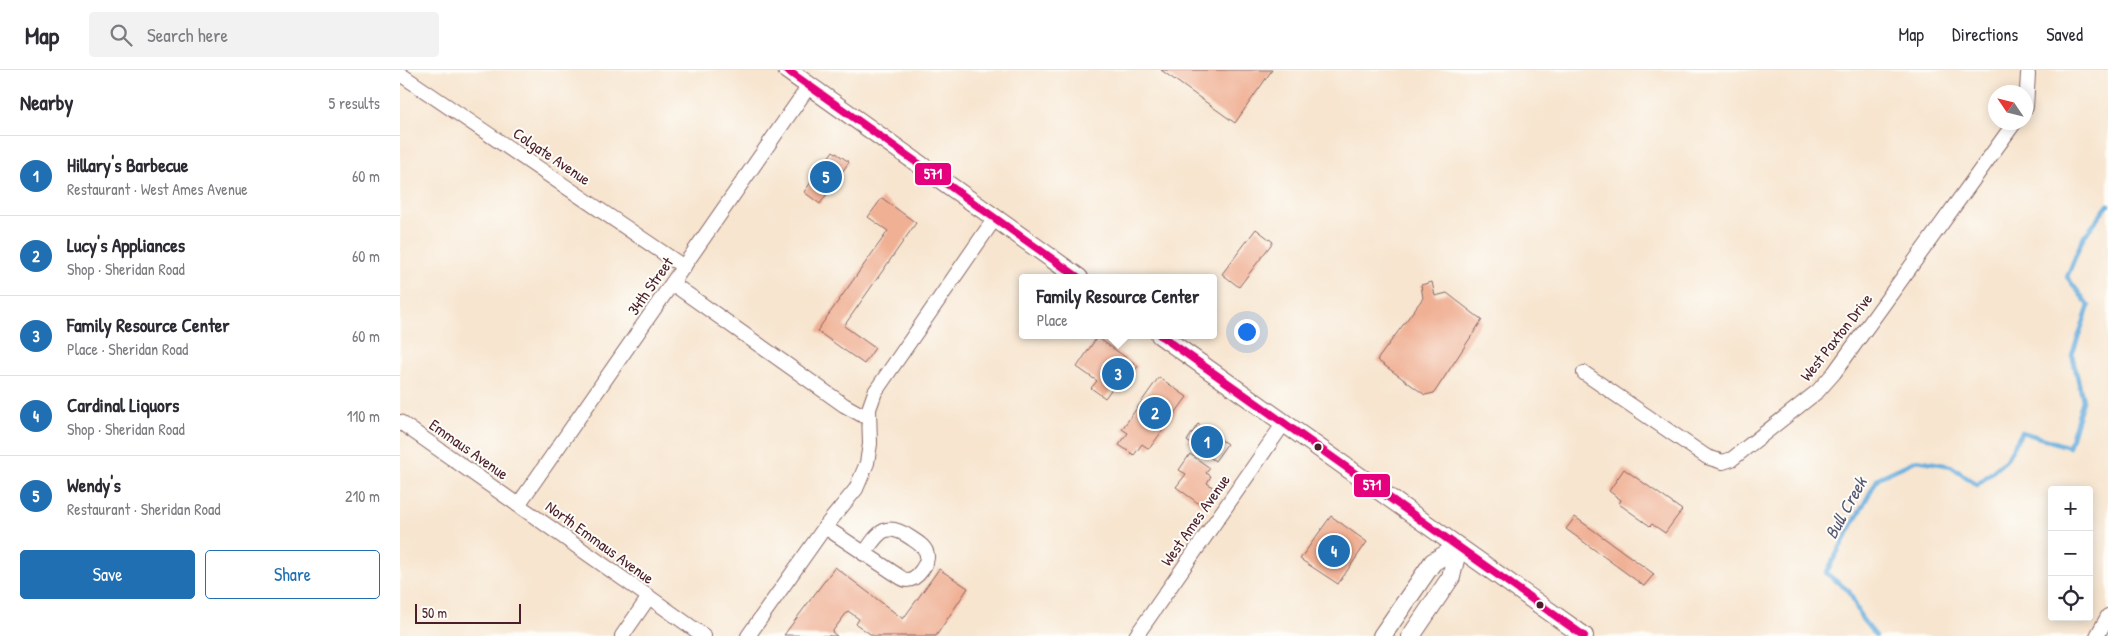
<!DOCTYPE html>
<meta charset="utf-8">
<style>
body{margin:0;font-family:"Patrick Hand",sans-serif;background:#f2f2f3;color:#2b2b33}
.controls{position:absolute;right:15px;bottom:15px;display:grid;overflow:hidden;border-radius:5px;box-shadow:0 2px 12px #0003}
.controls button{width:45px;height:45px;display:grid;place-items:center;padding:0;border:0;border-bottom:1px solid #e1e1e2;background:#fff;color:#2b2b33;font:25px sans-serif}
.compass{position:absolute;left:1588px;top:15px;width:45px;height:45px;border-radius:50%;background:#fff;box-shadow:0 2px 12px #0003;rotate:305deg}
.scale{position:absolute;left:15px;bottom:12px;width:106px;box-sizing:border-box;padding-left:5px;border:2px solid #4a1f2b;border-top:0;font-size:14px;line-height:18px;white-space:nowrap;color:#4a1f2b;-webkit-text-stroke:4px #fdfcf7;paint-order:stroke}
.you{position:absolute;left:846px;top:261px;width:18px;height:18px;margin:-12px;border:4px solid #fff;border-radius:50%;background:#1a73e8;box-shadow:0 0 0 8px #1a73e833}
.badge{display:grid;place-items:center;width:32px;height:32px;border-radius:50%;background:#1f6fb2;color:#fff;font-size:16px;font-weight:700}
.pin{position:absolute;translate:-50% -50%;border:2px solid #fff;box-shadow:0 1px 5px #0006}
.popup{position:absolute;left:619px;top:204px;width:198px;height:65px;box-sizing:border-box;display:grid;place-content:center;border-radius:5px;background:#fff;filter:drop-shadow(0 1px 4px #0005);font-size:16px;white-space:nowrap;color:#7c7c81}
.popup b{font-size:19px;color:#2b2b33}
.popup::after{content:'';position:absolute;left:50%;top:100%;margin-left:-10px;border:10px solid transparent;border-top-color:#fff}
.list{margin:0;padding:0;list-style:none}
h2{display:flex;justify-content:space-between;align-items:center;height:65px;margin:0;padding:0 20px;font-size:21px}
h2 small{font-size:16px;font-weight:400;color:#7c7c81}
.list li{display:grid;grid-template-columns:32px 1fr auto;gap:15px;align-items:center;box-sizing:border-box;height:80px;padding:0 20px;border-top:1px solid #e1e1e2}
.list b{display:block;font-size:19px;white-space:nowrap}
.list p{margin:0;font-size:16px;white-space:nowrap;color:#7c7c81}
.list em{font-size:16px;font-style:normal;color:#7c7c81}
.actions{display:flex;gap:10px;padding:15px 20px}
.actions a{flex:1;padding:11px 0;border:1px solid #1f6fb2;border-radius:5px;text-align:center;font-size:18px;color:#1f6fb2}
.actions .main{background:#1f6fb2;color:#fff}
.icon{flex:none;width:28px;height:28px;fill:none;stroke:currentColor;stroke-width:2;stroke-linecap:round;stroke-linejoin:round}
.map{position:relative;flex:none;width:1708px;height:566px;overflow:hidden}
header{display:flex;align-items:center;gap:30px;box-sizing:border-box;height:70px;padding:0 25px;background:#fff;border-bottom:1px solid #e1e1e2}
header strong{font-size:24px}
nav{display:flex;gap:28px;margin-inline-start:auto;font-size:18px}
.search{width:350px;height:45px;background:#f2f2f3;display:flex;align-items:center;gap:12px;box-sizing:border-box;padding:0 18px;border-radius:5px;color:#7c7c81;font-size:19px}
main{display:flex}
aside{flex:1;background:#fff}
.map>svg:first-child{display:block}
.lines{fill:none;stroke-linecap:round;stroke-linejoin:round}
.stream{stroke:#68aede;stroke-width:4.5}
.building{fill:#f0b094}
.minor-casing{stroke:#876464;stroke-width:16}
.major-casing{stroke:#876464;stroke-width:20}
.minor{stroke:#fff;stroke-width:14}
.major{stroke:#fff;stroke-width:18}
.bus-1-casing{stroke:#fdfcf7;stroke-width:11}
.bus-1{stroke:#e5007d;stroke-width:8}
.bus-dot{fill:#4a1f2b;stroke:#fdfcf7;stroke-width:2}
.labels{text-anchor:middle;stroke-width:4;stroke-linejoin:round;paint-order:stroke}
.street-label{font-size:16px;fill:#4a1f2b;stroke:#fdfcf7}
.water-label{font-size:18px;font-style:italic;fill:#565873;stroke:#fdfcf7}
.line-badge{stroke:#fdfcf7;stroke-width:2}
.badge-label{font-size:14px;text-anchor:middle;font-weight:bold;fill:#fff}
</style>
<header>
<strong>Map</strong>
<div class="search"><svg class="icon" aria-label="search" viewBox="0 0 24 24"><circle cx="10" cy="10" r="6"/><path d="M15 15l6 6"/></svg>Search here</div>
<nav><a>Map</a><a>Directions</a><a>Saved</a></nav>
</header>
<main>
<aside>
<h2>Nearby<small>5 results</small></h2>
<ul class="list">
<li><span class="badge">1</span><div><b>Hillary's Barbecue</b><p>Restaurant · West Ames Avenue</p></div><em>60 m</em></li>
<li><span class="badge">2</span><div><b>Lucy's Appliances</b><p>Shop · Sheridan Road</p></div><em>60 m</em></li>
<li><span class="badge">3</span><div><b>Family Resource Center</b><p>Place · Sheridan Road</p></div><em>60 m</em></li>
<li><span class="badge">4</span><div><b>Cardinal Liquors</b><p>Shop · Sheridan Road</p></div><em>110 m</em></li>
<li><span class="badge">5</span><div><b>Wendy's</b><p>Restaurant · Sheridan Road</p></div><em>210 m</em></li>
</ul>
<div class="actions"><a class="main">Save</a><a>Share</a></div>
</aside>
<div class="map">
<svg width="1708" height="566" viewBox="0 0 1708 566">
<rect width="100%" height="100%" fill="#fdfcf7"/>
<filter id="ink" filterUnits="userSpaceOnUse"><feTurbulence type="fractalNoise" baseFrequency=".02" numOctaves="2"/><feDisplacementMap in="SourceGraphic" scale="10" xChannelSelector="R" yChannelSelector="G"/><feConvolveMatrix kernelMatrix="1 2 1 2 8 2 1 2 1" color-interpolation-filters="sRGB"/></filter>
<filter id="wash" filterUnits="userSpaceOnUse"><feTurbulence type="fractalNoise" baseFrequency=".0096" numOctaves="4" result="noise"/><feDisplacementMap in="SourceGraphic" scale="20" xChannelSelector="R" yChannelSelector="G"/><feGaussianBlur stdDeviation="1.12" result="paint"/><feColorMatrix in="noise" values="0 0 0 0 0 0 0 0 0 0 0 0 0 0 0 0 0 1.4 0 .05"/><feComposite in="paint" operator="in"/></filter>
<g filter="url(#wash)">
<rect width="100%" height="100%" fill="#f7e5cf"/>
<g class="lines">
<polyline class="stream" points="1476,566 1462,549 1449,521 1426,503 1478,408 1517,390 1551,396 1577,415 1606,390 1622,362 1669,377 1683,330 1672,285 1689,236 1667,207 1683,168 1708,135"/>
</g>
<g id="blocks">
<g class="building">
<polygon points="761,0 872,0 835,53"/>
<polygon points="433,81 449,92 420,134 404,122"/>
<polygon points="482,128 516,153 444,256 475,278 464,294 417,261 488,161 468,147"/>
<polygon points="856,159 873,172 839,217 822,204"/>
<polygon points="1032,212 1035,226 1047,223 1082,250 1034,323 1025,325 977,290 1023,228 1021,215"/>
<polygon points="697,267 738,296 723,318 716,313 705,328 691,318 697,311 677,297"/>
<polygon points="759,307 787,327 749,379 742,374 734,385 719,375 728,363 722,359"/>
<polygon points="798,354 827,374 815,391 787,371"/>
<polygon points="790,384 810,398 806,403 811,406 807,413 815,419 802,436 776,417 786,404 779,400"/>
<polygon points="1224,399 1282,440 1265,463 1252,454 1250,456 1219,434 1221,430 1209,421"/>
<polygon points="931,446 967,472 938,514 900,489"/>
<polygon points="1175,447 1254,504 1244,516 1166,459"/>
<polygon points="435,497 503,549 539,499 568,518 536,566 473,566 456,554 459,549 448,541 432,562 437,566 384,565"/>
</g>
</g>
</g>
<g filter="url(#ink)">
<use href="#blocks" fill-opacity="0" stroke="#876464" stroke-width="1"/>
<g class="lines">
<g class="minor-casing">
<g id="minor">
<polyline points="0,4 284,197"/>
<polyline points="1626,37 1628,4"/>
<polyline points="273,214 444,335 469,349"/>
<polyline points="1184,303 1307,387 1323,392 1332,389 1418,321 1434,303 1615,52"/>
<polyline points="0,352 249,527 222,566"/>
<polyline points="118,435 409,16"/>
<path d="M425,457L497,505C500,507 504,510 507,510C517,510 528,494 527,485C526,477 517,472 511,468C486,451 479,461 464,484"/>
<polyline points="249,527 304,566"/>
<polyline points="348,566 425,457 456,419 467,393 470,374 469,339 475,322 595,148"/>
<polyline points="736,566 884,353"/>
<polyline points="1697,566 1708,546"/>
</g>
</g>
<g class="major-casing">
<g id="major">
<polyline points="387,0 679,208"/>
<polyline points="760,265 1184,566"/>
<polyline points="982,566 1033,492 1058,477"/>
<polyline points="1011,566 1051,507 1058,477"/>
</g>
</g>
<use href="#minor" class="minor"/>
<use href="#major" class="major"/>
<g class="bus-1-casing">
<g id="bus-1">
<polyline points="387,0 679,208"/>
<polyline points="760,265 1184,566"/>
</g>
</g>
<use href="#bus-1" class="bus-1"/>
</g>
</g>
<g class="bus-dot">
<circle cx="918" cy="377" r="4.5"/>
<circle cx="1140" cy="535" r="4.5"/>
</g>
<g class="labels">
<g class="street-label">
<text transform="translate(152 86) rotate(34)" y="6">Colgate Avenue</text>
<text transform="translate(250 216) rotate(-55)" y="6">34th Street</text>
<text transform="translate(1436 267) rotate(-52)" y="6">West Paxton Drive</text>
<text transform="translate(69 379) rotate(35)" y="6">Emmaus Avenue</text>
<text transform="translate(795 450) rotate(-55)" y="6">West Ames Avenue</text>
<text transform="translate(200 472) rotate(36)" y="6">North Emmaus Avenue</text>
</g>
<g class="water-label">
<text transform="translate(1446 438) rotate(-61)" y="6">Bull Creek</text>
</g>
</g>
<g class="line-badge">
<rect x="514" y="92" width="38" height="24" rx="5" fill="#e5007d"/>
<rect x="953" y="403" width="38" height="25" rx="5" fill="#e5007d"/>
</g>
<g class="badge-label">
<text x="533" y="109">571</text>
<text x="972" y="420">571</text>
</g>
</svg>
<div class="controls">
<button>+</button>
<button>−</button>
<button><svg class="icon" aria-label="locate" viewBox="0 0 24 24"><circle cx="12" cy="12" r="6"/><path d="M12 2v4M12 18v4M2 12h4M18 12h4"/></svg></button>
</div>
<svg class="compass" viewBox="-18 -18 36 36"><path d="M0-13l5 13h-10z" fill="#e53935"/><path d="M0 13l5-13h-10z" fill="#7c7c81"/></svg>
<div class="scale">50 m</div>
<div class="you"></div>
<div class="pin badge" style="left:807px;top:372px">1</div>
<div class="pin badge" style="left:755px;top:343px">2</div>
<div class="pin badge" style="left:718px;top:304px">3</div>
<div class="popup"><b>Family Resource Center</b>Place</div>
<div class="pin badge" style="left:934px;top:481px">4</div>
<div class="pin badge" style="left:426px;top:107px">5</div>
</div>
</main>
